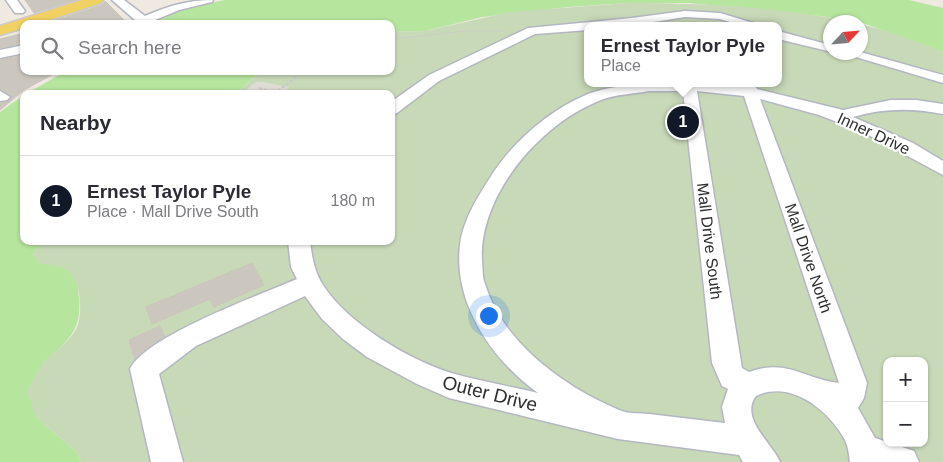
<!DOCTYPE html>
<meta charset="utf-8">
<style>
body{margin:0;font-family:Arial,sans-serif;background:#f2f2f3;color:#2b2b33}
.controls{position:absolute;right:15px;bottom:15px;display:grid;overflow:hidden;border-radius:10px;box-shadow:0 1px 4px #0004}
.controls button{width:45px;height:45px;display:grid;place-items:center;padding:0;border:0;border-bottom:1px solid #e1e1e2;background:#fff;color:#2b2b33;font:25px sans-serif}
.compass{position:absolute;left:823px;top:15px;width:45px;height:45px;border-radius:50%;background:#fff;box-shadow:0 1px 4px #0004;rotate:64deg}
.you{position:absolute;left:488px;top:315px;width:18px;height:18px;margin:-12px;border:4px solid #fff;border-radius:50%;background:#1a73e8;box-shadow:0 0 0 8px #1a73e833}
.badge{display:grid;place-items:center;width:32px;height:32px;border-radius:50%;background:#111827;color:#fff;font-size:16px;font-weight:700}
.pin{position:absolute;translate:-50% -50%;border:2px solid #fff;box-shadow:0 1px 5px #0006}
.popup{position:absolute;left:584px;top:22px;width:198px;height:65px;box-sizing:border-box;display:grid;place-content:center;border-radius:10px;background:#fff;filter:drop-shadow(0 1px 4px #0005);font-size:16px;white-space:nowrap;color:#7c7c81}
.popup b{font-size:19px;color:#2b2b33}
.popup::after{content:'';position:absolute;left:50%;top:100%;margin-left:-10px;border:10px solid transparent;border-top-color:#fff}
.list{margin:0;padding:0;list-style:none}
h2{display:flex;justify-content:space-between;align-items:center;height:65px;margin:0;padding:0 20px;font-size:21px}
h2 small{font-size:16px;font-weight:400;color:#7c7c81}
.list li{display:grid;grid-template-columns:32px 1fr auto;gap:15px;align-items:center;box-sizing:border-box;height:90px;padding:0 20px;border-top:1px solid #e1e1e2}
.list b{display:block;font-size:19px;white-space:nowrap}
.list p{margin:0;font-size:16px;white-space:nowrap;color:#7c7c81}
.list em{font-size:16px;font-style:normal;color:#7c7c81}
.icon{flex:none;width:28px;height:28px;fill:none;stroke:currentColor;stroke-width:2;stroke-linecap:round;stroke-linejoin:round}
.map{position:relative;flex:none;width:943px;height:462px;overflow:hidden}
.search{position:absolute;background:#fff;box-shadow:0 1px 4px #0004;left:20px;top:20px;width:375px;height:55px;display:flex;align-items:center;gap:12px;box-sizing:border-box;padding:0 18px;border-radius:10px;color:#7c7c81;font-size:19px}
.panel{position:absolute;background:#fff;box-shadow:0 1px 4px #0004;left:20px;top:90px;width:375px;height:155px;border-radius:10px}
.map>svg:first-child{display:block}
.green{fill:#b6e59e}
.cemetery{fill:#c8d9b8;fill-rule:evenodd}
.plaza{fill:#dfdcd8}
.building{fill:#cbc7bf;stroke:#cbc5ba}
.lines{fill:none;stroke-linecap:round;stroke-linejoin:round}
.minor-casing{stroke:#b4b7c1;stroke-width:3}
.major-casing{stroke:#c9c9c9;stroke-width:3}
.path-far1{stroke:#c9c9c9;stroke-width:1;stroke-dasharray:2 1;stroke-linecap:butt}
.path{stroke:#c9c9c9;stroke-width:2;stroke-dasharray:3 2;stroke-linecap:butt}
.minor{fill:#fff;fill-rule:evenodd}
.major{fill:#f2d163;fill-rule:evenodd}
.labels{text-anchor:middle;stroke-width:4.5;stroke-linejoin:round;paint-order:stroke}
.street-label{font-size:16px;fill:#2e2e2e;stroke:#fff}
.near-street-label{font-size:19px;fill:#2e2e2e;stroke:#fff}
</style>
<div class="map">
<svg width="943" height="462" viewBox="0 0 943 462">
<rect width="100%" height="100%" fill="#efe9e1"/>
<g class="green">
<polygon points="225,0 909,0 943,8 943,52 860,22 820,16 689,3 628,3 568,7 482,17 426,31 391,32 391,24 154,24 180,9"/>
<polygon points="66,71 261,71 236,94 26,94"/>
<path d="M24,95V241H45L33,254C45,259 66,264 73,276C78,283 78,291 79,298C82,331 67,342 44,362L36,417L77,452L81,462H0V112Z"/>
</g>
<path class="cemetery" d="M628,3C704,3 779,7 853,22H830V52H860L861,24L893,33L943,52V462H81L77,452L36,417L27,391C33,382 38,369 45,361C55,351 67,344 75,331C84,317 82,276 64,268C57,265 46,265 38,263L33,254L45,241H391V94H236L259,73L391,71V32L426,31L510,12ZM588,26H778V83H588ZM887,361H924V443H887Z"/>
<polygon class="plaza" points="256,82 262,82 289,87 282,94 247,93 245,91"/>
<g class="building">
<polygon points="25,0 76,0 34,13"/>
<polygon points="105,1 128,24 44,24 102,5"/>
<polygon points="24,33 24,43 0,48 0,39"/>
<polygon points="24,55 24,71 59,71 24,90 0,110 0,103 8,101 12,97 0,89 0,60"/>
<polygon points="252,263 264,285 214,307 210,299 152,324 146,307"/>
<polygon points="160,326 165,337 135,360 129,340"/>
</g>
<g class="lines">
<g class="minor-casing">
<g id="minor">
<polygon points="6,0 17,0 25,11 23,13 15,13"/>
<path d="M112,0H124L145,16C168,6 188,0 213,0L212,2L179,10L148,23L130,24L135,20Z"/>
<polygon points="685,11 720,13 763,26 743,26 720,19 685,17 629,26 588,26 588,30 535,34 439,81 397,113 391,115 391,102 429,75 528,28 632,18"/>
<polygon points="778,31 830,45 832,52 778,39"/>
<polygon points="24,45 24,53 0,58 0,50"/>
<polygon points="839,52 860,52 943,75 943,83"/>
<path d="M644,83H711L741,86L740,83H754L757,89L843,110L891,100H916L943,104V114C912,108 883,108 853,117L913,143L943,161V175L861,131L819,115L760,99L867,383L864,398L858,408L875,438L914,451L919,462H850C849,454 848,446 845,440C829,410 790,379 756,396C739,418 772,443 780,462H743L739,455L618,439L449,398L417,384L367,357L343,339L322,319L305,296L196,346L159,374L183,462H151L130,369C146,336 260,295 297,279L291,267L288,241H310C312,257 314,271 323,285C347,323 409,360 451,373C479,381 509,386 538,393C492,360 453,303 460,245C463,219 479,195 493,173C516,139 550,110 588,94C606,87 625,86 644,83ZM649,91H683L712,363L722,386L728,389L722,407L725,423C699,420 674,417 649,414C640,413 628,414 619,410C564,387 503,343 485,284C482,277 483,269 482,262C478,195 541,123 601,100C616,94 634,94 649,91ZM697,91L744,96L839,383C804,379 787,358 749,372L742,368Z"/>
<polygon points="0,91 10,97 7,100 0,101"/>
</g>
</g>
<g class="major-casing">
<polygon id="major" points="82,0 103,0 101,3 37,24 24,24 24,28 0,35 0,26"/>
</g>
<g class="path-far1">
<polyline points="391,39 466,31 504,31"/>
<polyline points="299,74 303,71"/>
</g>
<g class="path">
<polyline points="259,88 278,94"/>
<polyline points="274,94 301,73"/>
</g>
<use href="#minor" class="minor"/>
<use href="#major" class="major"/>
</g>
<g class="labels">
<g class="street-label">
<text transform="translate(874 133) rotate(25)" y="6">Inner Drive</text>
<text transform="translate(710 241) rotate(83)" y="6">Mall Drive South</text>
<text transform="translate(809 258) rotate(71)" y="6">Mall Drive North</text>
</g>
<g class="near-street-label">
<text transform="translate(490 393) rotate(14)" y="7">Outer Drive</text>
</g>
</g>
</svg>
<div class="controls">
<button>+</button>
<button>−</button>
</div>
<svg class="compass" viewBox="-18 -18 36 36"><path d="M0-13l5 13h-10z" fill="#e53935"/><path d="M0 13l5-13h-10z" fill="#7c7c81"/></svg>
<div class="you"></div>
<div class="pin badge" style="left:683px;top:122px">1</div>
<div class="popup"><b>Ernest Taylor Pyle</b>Place</div>
<div class="search"><svg class="icon" aria-label="search" viewBox="0 0 24 24"><circle cx="10" cy="10" r="6"/><path d="M15 15l6 6"/></svg>Search here</div>
<section class="panel">
<h2>Nearby<small></small></h2>
<ul class="list">
<li><span class="badge">1</span><div><b>Ernest Taylor Pyle</b><p>Place · Mall Drive South</p></div><em>180 m</em></li>
</ul>
</section>
</div>
